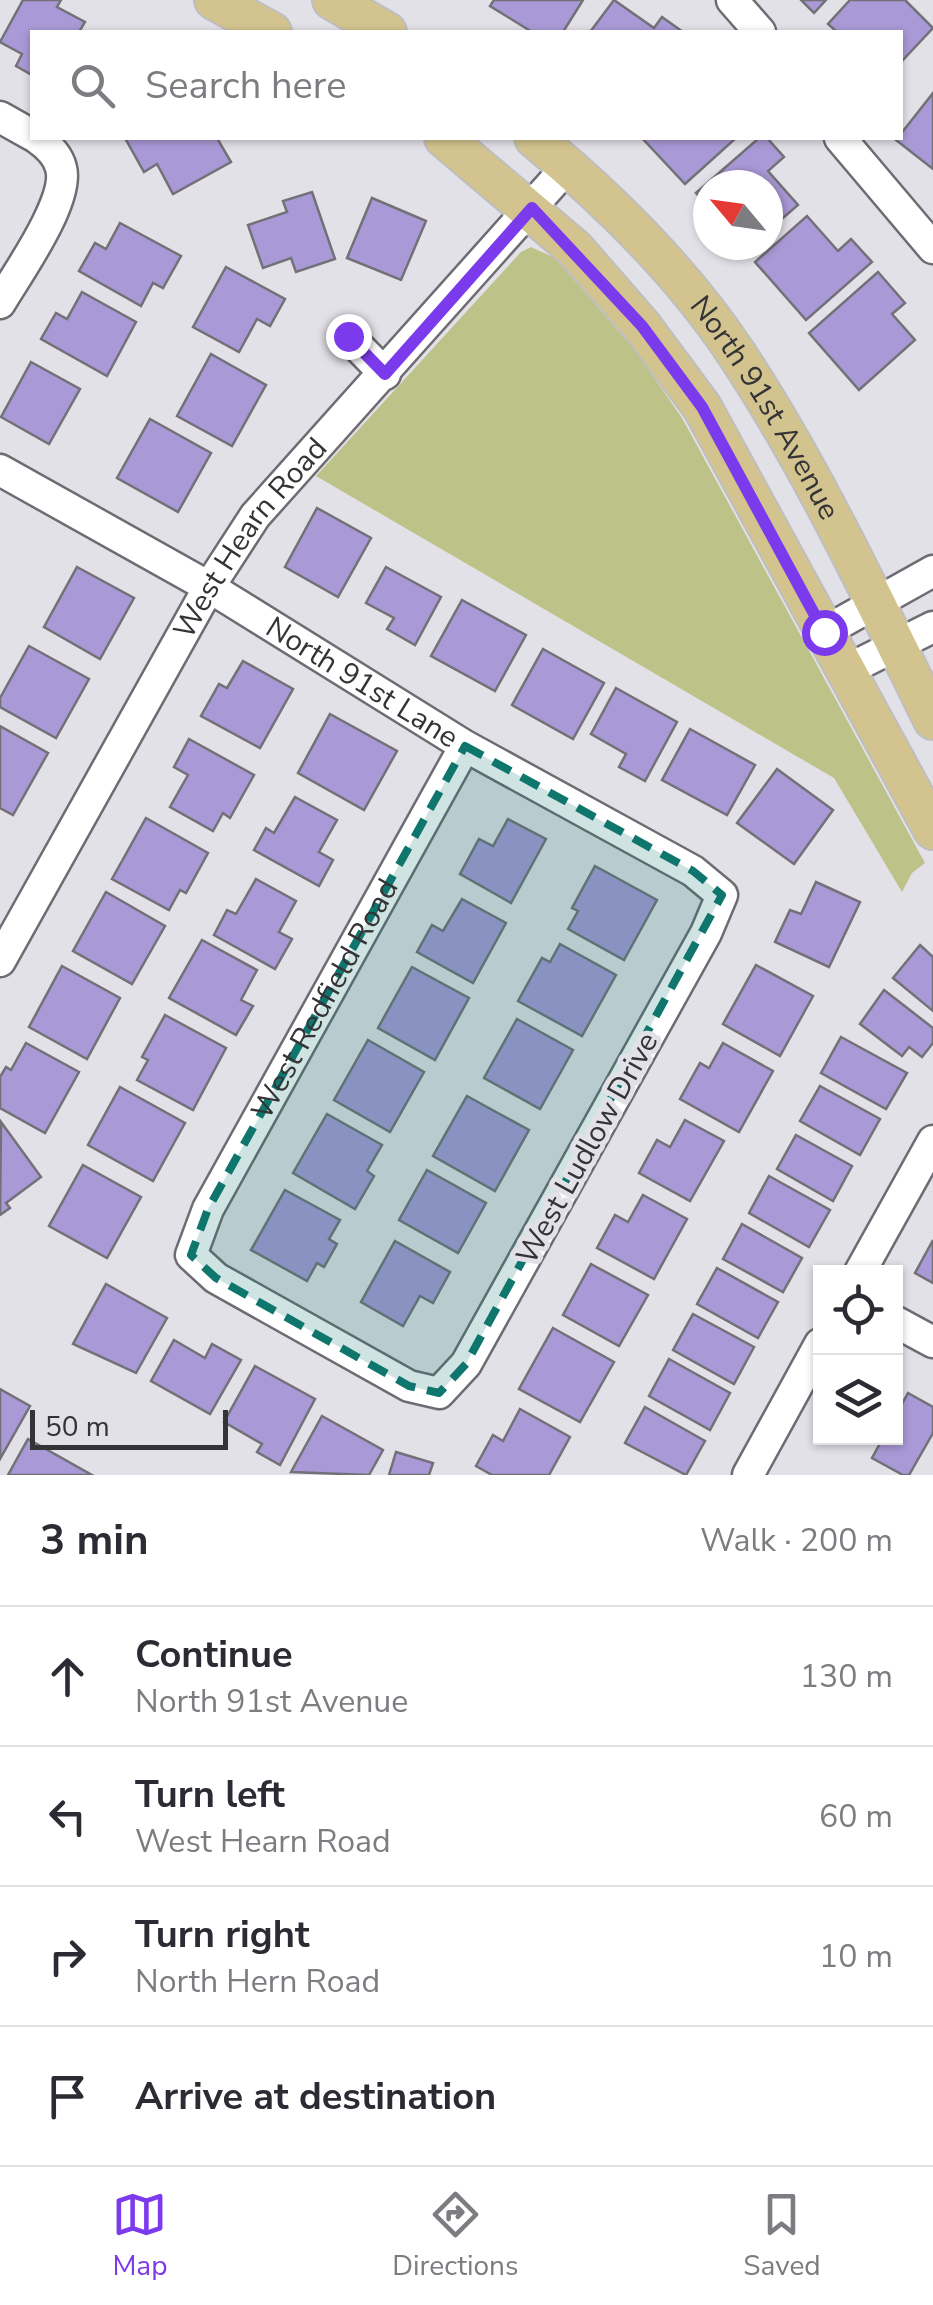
<!DOCTYPE html>
<meta charset="utf-8">
<style>
body{margin:0;font-family:"Nunito Sans",sans-serif;background:#f2f2f3;color:#2b2b33}
.controls{position:absolute;right:30px;bottom:30px;display:grid;overflow:hidden;border-radius:0px;box-shadow:0 2px 8px #0004}
.controls button{width:90px;height:90px;display:grid;place-items:center;padding:0;border:0;border-bottom:2px solid #e1e1e2;background:#fff;color:#2b2b33;font:50px sans-serif}
.compass{position:absolute;left:693px;top:170px;width:90px;height:90px;border-radius:50%;background:#fff;box-shadow:0 2px 8px #0004;rotate:299deg}
.scale{position:absolute;left:30px;bottom:25px;width:198px;box-sizing:border-box;padding-left:10px;border:5px solid #343336;border-top:0;font-size:28px;line-height:35px;white-space:nowrap;color:#343336;-webkit-text-stroke:8px #e3e1e8;paint-order:stroke}
.stop{position:absolute;width:30px;height:30px;margin:-22px;border:8px solid #7c3aed;border-radius:50%;background:#fff}
.stop.end{background:#7c3aed;border-color:#fff;box-shadow:0 2px 10px #0008}
.list{margin:0;padding:0;list-style:none}
h2{display:flex;justify-content:space-between;align-items:center;height:130px;margin:0;padding:0 40px;font-size:42px}
h2 small{font-size:32px;font-weight:400;color:#7c7c81}
.list li{display:grid;grid-template-columns:65px 1fr auto;gap:30px;align-items:center;box-sizing:border-box;height:140px;padding:0 40px;border-top:2px solid #e1e1e2}
.list b{display:block;font-size:38px;white-space:nowrap}
.list p{margin:0;font-size:32px;white-space:nowrap;color:#7c7c81}
.list em{font-size:32px;font-style:normal;color:#7c7c81}
.icon{flex:none;width:55px;height:55px;fill:none;stroke:currentColor;stroke-width:2;stroke-linecap:round;stroke-linejoin:round}
.map{position:relative;flex:none;width:933px;height:1475px;overflow:hidden}
.search{position:absolute;background:#fff;box-shadow:0 2px 8px #0004;left:30px;right:30px;top:30px;height:110px;display:flex;align-items:center;gap:25px;box-sizing:border-box;padding:0 35px;border-radius:0px;color:#7c7c81;font-size:38px}
.sheet{height:690px;background:#fff}
nav{display:flex;justify-content:space-around;align-items:center;box-sizing:border-box;height:140px;border-top:2px solid #e1e1e2;background:#fff;font-size:28px;color:#7c7c81}
nav a{display:grid;justify-items:center;gap:5px}
nav .on{color:#7c3aed}
.map>svg:first-child{display:block}
.green{fill:#bdc288}
.building{fill:#a999d6;stroke:#737178;stroke-width:2.5}
.lines{fill:none;stroke-linecap:round;stroke-linejoin:round}
.minor-casing{stroke:#6d6c72;stroke-width:35}
.major-casing{stroke:#bebebf;stroke-width:42}
.minor{stroke:#fff;stroke-width:30}
.major{stroke:#d3c48f;stroke-width:38}
.route{stroke:#7c3aed;stroke-width:12}
.marked{fill:#0f766e;fill-opacity:0.2;stroke:#0f766e;stroke-width:8;stroke-dasharray:20 12;stroke-linejoin:round}
.labels{text-anchor:middle;stroke-width:10;stroke-linejoin:round;paint-order:stroke}
.street-label{font-size:30px;fill:#343336;stroke:#e3e1e8}
</style>
<div class="map">
<svg width="933" height="1475" viewBox="0 0 933 1475">
<rect width="100%" height="100%" fill="#e3e1e8"/>
<polygon class="green" points="531,247 555,258 635,350 682,418 925,863 912,873 902,892 834,778 316,476 521,252"/>
<g class="building">
<polygon points="23,0 61,0 57,7 85,22 79,32 32,32 32,75 16,66 22,54 0,42"/>
<polygon points="494,0 583,0 563,32 532,32 490,6"/>
<polygon points="614,0 654,28 662,17 683,32 590,32"/>
<polygon points="801,0 826,0 814,13"/>
<polygon points="850,0 905,0 933,28 900,63 900,32 837,32 828,24"/>
<polygon points="933,93 933,169 896,140"/>
<polygon points="125,138 217,138 231,162 173,194 157,164 144,172"/>
<polygon points="642,138 736,138 685,184"/>
<polygon points="759,138 767,138 784,157 768,171 798,205 768,231 768,185 708,185 708,207 696,193"/>
<polygon points="312,192 335,259 296,272 291,258 263,268 248,225 287,212 283,201"/>
<polygon points="372,198 426,221 401,280 347,258"/>
<polygon points="807,216 838,251 851,239 872,262 806,320 755,262"/>
<polygon points="120,223 181,256 163,288 153,283 141,306 79,271 95,243 106,249"/>
<polygon points="226,267 285,299 270,326 257,319 239,352 193,327"/>
<polygon points="878,272 905,303 892,314 915,340 859,390 809,333"/>
<polygon points="82,292 136,322 107,376 41,339 56,313 67,319"/>
<polygon points="211,354 266,385 232,446 177,416"/>
<polygon points="31,362 80,389 49,444 1,417"/>
<polygon points="150,419 211,453 178,512 117,478"/>
<polygon points="317,508 371,538 338,597 285,567"/>
<polygon points="77,567 134,598 100,659 44,627"/>
<polygon points="386,567 441,597 415,645 387,629 394,618 366,603"/>
<polygon points="462,600 526,635 495,691 431,656"/>
<polygon points="29,646 89,679 56,738 0,707 0,698"/>
<polygon points="543,649 604,683 573,739 512,705"/>
<polygon points="243,661 293,689 260,748 201,716 219,684 227,688"/>
<polygon points="616,688 677,722 645,781 619,767 626,754 591,734"/>
<polygon points="330,714 397,751 364,810 298,773"/>
<polygon points="0,726 48,753 13,815 0,808"/>
<polygon points="690,729 755,765 727,815 662,780"/>
<polygon points="189,739 254,775 230,818 223,813 213,831 170,807 188,775 174,767"/>
<polygon points="777,769 833,810 794,864 737,823"/>
<polygon points="295,797 337,820 319,852 333,860 319,886 254,850 266,828 274,833"/>
<polygon points="146,818 208,853 186,893 180,890 169,910 112,879"/>
<polygon points="508,819 546,839 511,903 460,874 479,839 493,846"/>
<polygon points="595,866 657,900 624,960 568,929 578,911 572,908"/>
<polygon points="256,879 296,901 279,932 292,939 275,969 214,935 227,910 236,914"/>
<polygon points="816,882 860,902 829,967 775,942 790,910 801,914"/>
<polygon points="106,892 165,926 132,984 73,951"/>
<polygon points="462,899 506,923 473,983 417,952 432,925 443,931"/>
<polygon points="202,940 257,970 241,1000 253,1006 236,1035 169,998"/>
<polygon points="560,944 616,975 582,1036 518,1001 542,958 550,962"/>
<polygon points="920,945 933,957 933,1011 893,978"/>
<polygon points="756,965 813,996 780,1056 723,1024"/>
<polygon points="62,966 120,998 87,1059 29,1027"/>
<polygon points="412,967 469,998 435,1060 378,1028"/>
<polygon points="884,990 933,1028 933,1043 922,1057 909,1047 902,1056 860,1024"/>
<polygon points="165,1015 226,1048 193,1110 137,1080 148,1060 142,1057"/>
<polygon points="517,1019 573,1050 540,1109 484,1078"/>
<polygon points="841,1037 907,1073 886,1109 821,1073"/>
<polygon points="368,1040 424,1072 390,1132 334,1100"/>
<polygon points="26,1043 79,1072 45,1133 0,1108 0,1077 6,1067 11,1070"/>
<polygon points="723,1043 773,1071 739,1132 680,1099 700,1063 709,1068"/>
<polygon points="820,1086 880,1119 860,1155 800,1121"/>
<polygon points="120,1087 185,1123 153,1181 88,1145"/>
<polygon points="467,1096 529,1130 495,1191 433,1156"/>
<polygon points="327,1114 382,1145 367,1171 374,1176 355,1209 293,1173"/>
<polygon points="685,1120 724,1141 690,1201 639,1173 657,1140 670,1147"/>
<polygon points="1,1122 41,1177 6,1203 10,1208 0,1215"/>
<polygon points="796,1135 852,1166 833,1201 777,1169"/>
<polygon points="83,1165 141,1197 107,1258 49,1226"/>
<polygon points="427,1170 486,1203 458,1253 399,1220"/>
<polygon points="769,1176 830,1210 809,1247 749,1213"/>
<polygon points="285,1190 340,1220 329,1239 337,1244 324,1267 317,1263 307,1281 251,1250"/>
<polygon points="643,1195 687,1219 654,1279 597,1248 615,1215 628,1222"/>
<polygon points="742,1224 802,1258 783,1292 723,1259"/>
<polygon points="933,1240 933,1283 915,1273"/>
<polygon points="395,1241 450,1272 433,1303 420,1296 403,1326 361,1302"/>
<polygon points="591,1264 648,1295 619,1346 563,1315"/>
<polygon points="717,1268 778,1302 758,1338 697,1304"/>
<polygon points="106,1284 167,1318 136,1373 73,1344"/>
<polygon points="693,1314 754,1347 734,1384 673,1350"/>
<polygon points="553,1328 614,1362 580,1422 519,1389"/>
<polygon points="174,1340 205,1358 212,1344 241,1360 210,1414 151,1381"/>
<polygon points="669,1359 730,1393 710,1430 649,1396"/>
<polygon points="255,1366 315,1399 280,1465 257,1452 262,1444 224,1422"/>
<polygon points="0,1389 30,1406 0,1459"/>
<polygon points="908,1393 933,1407 933,1433 909,1475 903,1475 872,1458 883,1438 896,1438 896,1415"/>
<polygon points="645,1407 705,1441 686,1475 625,1443"/>
<polygon points="520,1409 570,1437 549,1475 492,1475 476,1466 493,1435 503,1441"/>
<polygon points="322,1416 383,1450 369,1475 291,1472"/>
<polygon points="28,1439 92,1475 8,1475"/>
<polygon points="396,1452 433,1463 429,1475 389,1475"/>
</g>
<g class="lines">
<g class="minor-casing">
<g id="minor">
<polyline points="732,0 760,32"/>
<polyline points="0,117 32,135"/>
<polyline points="840,138 933,248"/>
<path d="M0,303C17,274 70,200 61,168C58,155 47,145 37,138"/>
<polyline points="348,336 385,374"/>
<path id="s1" d="M0,470L209,587L465,746L693,871L722,895L706,933L466,1364L439,1393L409,1386L216,1278L191,1255L208,1209L465,746"/>
<polyline points="824,632 933,571"/>
<polyline points="845,671 933,627"/>
<path id="s2" d="M0,961L209,587L255,516L568,166"/>
<polyline points="860,1272 933,1141"/>
<polyline points="896,1322 933,1342"/>
<polyline points="748,1475 820,1344"/>
</g>
</g>
<g class="major-casing">
<g id="major">
<polyline points="214,0 272,32"/>
<polyline points="332,0 387,32"/>
<polyline points="444,138 575,249 642,326 702,407 933,830"/>
<path id="s3" d="M534,138C608,199 682,272 736,353C811,466 873,598 933,720"/>
</g>
</g>
<use href="#minor" class="minor"/>
<use href="#major" class="major"/>
</g>
<g class="lines">
<polyline class="route" points="348,336 385,374 532,208 642,326 702,407 824,632"/>
</g>
<path class="marked" d="M465,746L693,871L722,895L466,1364L439,1393L409,1386L216,1278L191,1255L208,1209Z"/>
<g class="labels">
<g class="street-label">
<text dy="10" stroke="none"><textPath href="#s3" startOffset="358">North 91st Avenue</textPath></text>
<text dy="10" stroke="none"><textPath href="#s2" startOffset="492">West Hearn Road</textPath></text>
<text dy="10" stroke="none"><textPath href="#s1" startOffset="420">North 91st Lane</textPath></text>
<text dy="10" stroke="none"><textPath href="#s1" startOffset="1988">West Redfield Road</textPath></text>
<text transform="translate(587 1148) rotate(-61)" y="10">West Ludlow Drive</text>
</g>
</g>
</svg>
<div class="controls">
<button><svg class="icon" aria-label="locate" viewBox="0 0 24 24"><circle cx="12" cy="12" r="6"/><path d="M12 2v4M12 18v4M2 12h4M18 12h4"/></svg></button>
<button><svg class="icon" aria-label="layers" viewBox="0 0 24 24"><path d="M12 4l9 5-9 5-9-5zM3 14l9 5 9-5"/></svg></button>
</div>
<svg class="compass" viewBox="-18 -18 36 36"><path d="M0-13l5 13h-10z" fill="#e53935"/><path d="M0 13l5-13h-10z" fill="#7c7c81"/></svg>
<div class="scale">50 m</div>
<div class="stop" style="left:824px;top:632px"></div>
<div class="stop end" style="left:348px;top:336px"></div>
<div class="search"><svg class="icon" aria-label="search" viewBox="0 0 24 24"><circle cx="10" cy="10" r="6"/><path d="M15 15l6 6"/></svg>Search here</div>
</div>
<section class="sheet">
<h2>3 min<small>Walk · 200 m</small></h2>
<ul class="list">
<li><svg class="icon" aria-label="ahead" viewBox="0 0 24 24"><path d="M12 20V5M6 11l6-6 6 6"/></svg><div><b>Continue</b><p>North 91st Avenue</p></div><em>130 m</em></li>
<li><svg class="icon" aria-label="left" viewBox="0 0 24 24"><path d="M17 20v-9H6M10 6l-5 5 5 5"/></svg><div><b>Turn left</b><p>West Hearn Road</p></div><em>60 m</em></li>
<li><svg class="icon" aria-label="right" viewBox="0 0 24 24"><path d="M7 20v-9h11M14 6l5 5-5 5"/></svg><div><b>Turn right</b><p>North Hern Road</p></div><em>10 m</em></li>
<li><svg class="icon" aria-label="arrive" viewBox="0 0 24 24"><path d="M6 21V4h12l-3 4 3 4H6"/></svg><div><b>Arrive at destination</b></div></li>
</ul>
</section>
<nav>
<a class="on"><svg class="icon" aria-label="map" viewBox="0 0 24 24"><path d="M3 6l6-2 6 2 6-2v14l-6 2-6-2-6 2zM9 4v14M15 6v14"/></svg>Map</a>
<a><svg class="icon" aria-label="directions" viewBox="0 0 24 24"><path d="M12 3l9 9-9 9-9-9zM9 14v-3h6M13 9l2 2-2 2"/></svg>Directions</a>
<a><svg class="icon" aria-label="saved" viewBox="0 0 24 24"><path d="M7 4h10v16l-5-4-5 4z"/></svg>Saved</a>
</nav>
